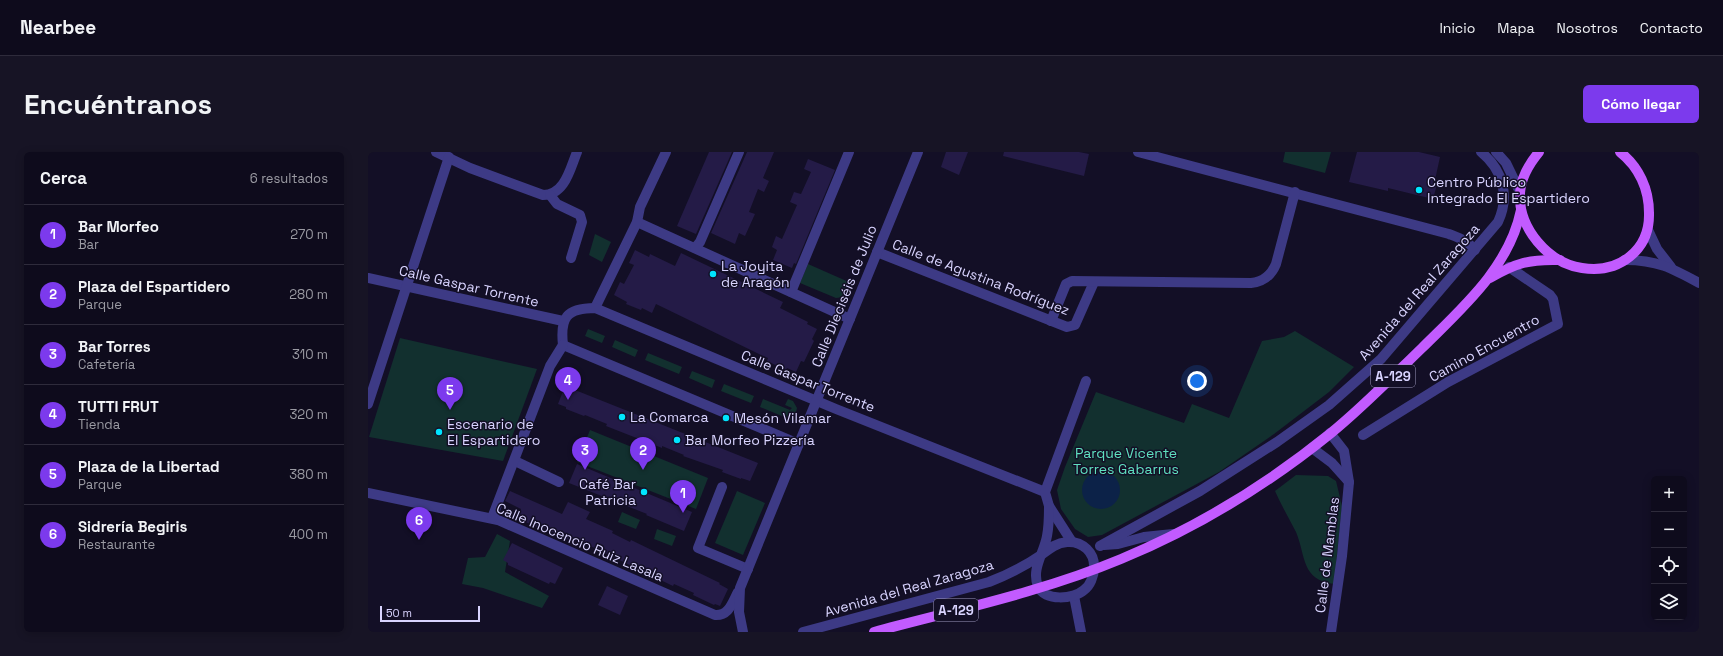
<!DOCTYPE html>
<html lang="es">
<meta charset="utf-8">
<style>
body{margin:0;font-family:"Space Grotesk",sans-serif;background:#171425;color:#f1f3f6}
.controls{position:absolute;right:12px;bottom:12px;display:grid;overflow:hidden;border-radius:6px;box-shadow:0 2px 10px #0003}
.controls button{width:36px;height:36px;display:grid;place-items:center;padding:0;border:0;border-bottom:1px solid #2e2b3b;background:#0e0b1c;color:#f1f3f6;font:20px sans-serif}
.scale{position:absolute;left:12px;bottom:10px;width:100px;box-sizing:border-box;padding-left:4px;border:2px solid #d9d4ff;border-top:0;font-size:11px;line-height:14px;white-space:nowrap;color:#d9d4ff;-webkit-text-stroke:3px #130f26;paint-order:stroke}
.you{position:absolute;left:829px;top:229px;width:14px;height:14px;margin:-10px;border:3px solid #fff;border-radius:50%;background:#1a73e8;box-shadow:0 0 0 6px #1a73e833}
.badge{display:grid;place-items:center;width:26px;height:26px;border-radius:50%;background:#7c3aed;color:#fff;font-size:13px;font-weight:700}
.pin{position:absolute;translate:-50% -33px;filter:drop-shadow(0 1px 2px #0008)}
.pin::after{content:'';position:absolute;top:21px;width:14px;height:12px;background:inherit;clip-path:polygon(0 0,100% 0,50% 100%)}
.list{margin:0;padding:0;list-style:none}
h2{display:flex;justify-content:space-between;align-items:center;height:52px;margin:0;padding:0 16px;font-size:17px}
h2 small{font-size:13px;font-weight:400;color:#9b9ba3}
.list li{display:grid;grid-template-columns:26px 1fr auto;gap:12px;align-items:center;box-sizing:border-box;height:60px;padding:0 16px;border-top:1px solid #2e2b3b}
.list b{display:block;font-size:15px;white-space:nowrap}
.list p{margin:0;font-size:13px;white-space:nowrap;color:#9b9ba3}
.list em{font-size:13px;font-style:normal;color:#9b9ba3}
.icon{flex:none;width:22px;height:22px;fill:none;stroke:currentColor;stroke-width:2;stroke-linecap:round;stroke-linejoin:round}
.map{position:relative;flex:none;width:1331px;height:480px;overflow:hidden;border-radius:6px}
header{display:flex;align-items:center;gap:24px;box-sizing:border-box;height:56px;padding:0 20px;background:#0e0b1c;border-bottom:1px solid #2e2b3b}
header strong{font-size:19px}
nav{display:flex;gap:22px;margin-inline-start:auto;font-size:14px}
.intro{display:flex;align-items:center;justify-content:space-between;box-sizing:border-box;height:96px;padding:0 24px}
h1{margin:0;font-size:28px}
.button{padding:10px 18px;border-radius:6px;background:#7c3aed;color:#fff;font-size:14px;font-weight:700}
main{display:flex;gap:24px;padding:0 24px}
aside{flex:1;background:#0e0b1c;border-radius:6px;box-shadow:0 2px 10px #0003}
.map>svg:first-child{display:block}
.green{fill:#12302f}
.water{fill:#0c2248}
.building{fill:#241b47}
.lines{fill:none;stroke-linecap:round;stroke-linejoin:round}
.minor{stroke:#3d3a85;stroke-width:10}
.major{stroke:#c25bff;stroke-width:10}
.poi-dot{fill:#00e5ff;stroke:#130f26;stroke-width:1.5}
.labels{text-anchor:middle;stroke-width:3;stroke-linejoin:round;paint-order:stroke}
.shield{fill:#130f26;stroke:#9e99be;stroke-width:1}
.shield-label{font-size:13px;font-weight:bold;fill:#d9d4ff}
.poi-label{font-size:14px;fill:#d9d4ff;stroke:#130f26;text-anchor:start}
.street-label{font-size:14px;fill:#d9d4ff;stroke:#130f26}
.park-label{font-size:14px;fill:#5fe0c0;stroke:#130f26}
</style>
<header>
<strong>Nearbee</strong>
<nav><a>Inicio</a><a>Mapa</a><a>Nosotros</a><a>Contacto</a></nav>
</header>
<div class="intro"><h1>Encuéntranos</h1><a class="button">Cómo llegar</a></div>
<main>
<aside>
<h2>Cerca<small>6 resultados</small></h2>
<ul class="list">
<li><span class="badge">1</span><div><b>Bar Morfeo</b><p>Bar</p></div><em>270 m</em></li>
<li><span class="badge">2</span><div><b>Plaza del Espartidero</b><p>Parque</p></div><em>280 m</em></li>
<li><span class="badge">3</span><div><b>Bar Torres</b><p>Cafetería</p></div><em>310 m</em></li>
<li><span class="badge">4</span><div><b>TUTTI FRUT</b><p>Tienda</p></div><em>320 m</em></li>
<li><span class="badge">5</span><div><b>Plaza de la Libertad</b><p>Parque</p></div><em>380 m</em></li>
<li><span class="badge">6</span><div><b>Sidrería Begiris</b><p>Restaurante</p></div><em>400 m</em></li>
</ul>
</aside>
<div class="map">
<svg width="1331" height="480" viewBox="0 0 1331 480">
<rect width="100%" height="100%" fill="#130f26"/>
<g class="green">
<polygon points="917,0 963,0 957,21 915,10"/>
<polygon points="227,82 243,90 234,110 221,103"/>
<polygon points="440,112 483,131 476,145 468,146 432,131"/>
<polygon points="220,177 237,184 234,191 217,184"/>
<polygon points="927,179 986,215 961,240 906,282 851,320 734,383 720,385 707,377 693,357 689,338 697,315 728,240 816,271 824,252 861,266 894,189 916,185"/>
<polygon points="32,186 169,217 135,309 1,285"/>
<polygon points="247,188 270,198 267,205 244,195"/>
<polygon points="280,201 314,215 311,222 277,208"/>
<polygon points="324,219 347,228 344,236 321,226"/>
<polygon points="356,232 386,244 383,251 353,239"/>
<polygon points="395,247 422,258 424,256 417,253 420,247 425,249 429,256 426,269 392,255"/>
<polygon points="222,278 340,326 328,357 209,310"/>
<path d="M928,323L960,324L968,329L974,354L966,432C933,428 938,404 928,380C921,366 913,353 907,339Z"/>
<polygon points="369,339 397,351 375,403 347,391"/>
<polygon points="254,360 272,368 268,377 250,370"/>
<polygon points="289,377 308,384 304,394 286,387"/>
<polygon points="129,382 142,389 137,420 181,444 174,456 115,436 94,432 100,406 117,405"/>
</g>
<circle class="water" cx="733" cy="338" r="19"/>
<g class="building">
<polygon points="341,0 364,0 328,82 309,74"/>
<polygon points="379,0 406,0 395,26 401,29 396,40 390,37 381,60 387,62 377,84 371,81 367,92 343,81"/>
<polygon points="578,0 600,0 591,23 573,15"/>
<polygon points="636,0 711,0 721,2 716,24 635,4"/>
<polygon points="989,0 1051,0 1072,5 1067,28 1070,29 1065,47 1020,36 1020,39 981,30"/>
<polygon points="440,7 467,18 428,112 426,111 424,116 405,108 409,98 404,95 408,84 414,87 429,53 422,50 426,40 433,42 443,20 436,17"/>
<polygon points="267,98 281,105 282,102 307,114 313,101 415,150 412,156 440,170 439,172 449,177 444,187 446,189 436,210 433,209 428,220 419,216 418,218 399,209 400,206 391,202 288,152 284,161 274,156 273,158 258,152 259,150 246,143 252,130 256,132 266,113 261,111"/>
<polygon points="197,234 390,311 382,329 373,326 373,327 354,320 355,318 315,304 316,303 294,294 294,296 238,274 239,272 217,263 216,264 198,257 198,255 190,252"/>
<polygon points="209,312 324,360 316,379 278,363 279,362 201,331"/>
<polygon points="142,339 194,362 200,350 222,360 218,367 245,379 244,381 262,390 263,388 352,431 351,432 360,437 352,454 347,452 346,453 325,443 326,441 306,432 305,434 208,387 207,391 176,376 175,378 153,368 154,366 150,364 153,357 137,349"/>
<polygon points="144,391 195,416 187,432 182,430 181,432 140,413 140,411 135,408"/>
<polygon points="239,434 260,444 252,463 230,453"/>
</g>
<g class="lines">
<g class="minor">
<path d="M68,0L102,16L175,43C197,43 202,17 209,0"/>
<path d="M770,0L1081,82C1091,86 1100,89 1107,98"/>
<polyline points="1128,0 1138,11 1152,40"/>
<polyline points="182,43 189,52 212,63 214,70 203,106"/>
<polyline points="269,70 482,167"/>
<polyline points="1280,78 1289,97 1303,115"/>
<polyline points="327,96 332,90 371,0"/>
<polyline points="509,100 699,175 707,173 726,130"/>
<path d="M1257,108C1289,108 1304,116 1331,131"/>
<polyline points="0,126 195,169"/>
<polyline points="423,140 481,0"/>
<polyline points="227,156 269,70 272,55 298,0"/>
<path d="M683,169L698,132L704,129L883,131C895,130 903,124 908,112L927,40"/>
<path d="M195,193C192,166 198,156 227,156L468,257L677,340"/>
<polyline points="195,193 431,292"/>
<polyline points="0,252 81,5"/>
<polyline points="962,281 976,299 981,330 974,404 963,480"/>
<polyline points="995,283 1080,230 1190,172 1185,147 1182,143 1141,115"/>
<polyline points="944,296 964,311 981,330"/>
<polyline points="147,309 191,330"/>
<polyline points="354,335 330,396 380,417"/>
<path d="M0,341L130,368L347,463C361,464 364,451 370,440"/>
<polyline points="124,366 182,214 195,193"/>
<polyline points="704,390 681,354 677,340 718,229"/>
<polyline points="736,393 750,392 776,385 805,382"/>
<path d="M732,394L832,339L909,290L961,253L1013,207L1130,70C1142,44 1135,18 1113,0"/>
<polyline points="706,444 713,480"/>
<polyline points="375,480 371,460 372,436 550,0"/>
<path d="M435,480L621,430C639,423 657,414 673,403C681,397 688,391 699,390C715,389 727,401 726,416C726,424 722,434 716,438C706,447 676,450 670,434C663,417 676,401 679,384C681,374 681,364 681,354"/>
</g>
<g class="major">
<path d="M1171,0C1161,12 1153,25 1152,41C1150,76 1180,111 1214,116C1251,122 1282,98 1281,61C1281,37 1271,15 1252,0"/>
<path d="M1122,126C1148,111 1161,107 1192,108"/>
<path d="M506,480C588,458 674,440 753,407C828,376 900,332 963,281C995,255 1024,225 1054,196C1094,156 1141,116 1153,58"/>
</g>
</g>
<g class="poi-dot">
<circle cx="1051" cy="38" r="4"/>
<circle cx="345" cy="122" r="4"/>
<circle cx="254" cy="265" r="4"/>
<circle cx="358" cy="266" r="4"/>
<circle cx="71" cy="280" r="4"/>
<circle cx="309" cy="288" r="4"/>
<circle cx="276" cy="340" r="4"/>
</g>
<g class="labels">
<g class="shield">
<rect x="1003" y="213" width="44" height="22" rx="3"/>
<rect x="566" y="447" width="44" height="22" rx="3"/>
</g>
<g class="shield-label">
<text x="1025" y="229">A-129</text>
<text x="588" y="463">A-129</text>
</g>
<g class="poi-label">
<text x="1059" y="35">Centro Público<tspan x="1059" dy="16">Integrado El Espartidero</tspan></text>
<text x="353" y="119">La Joyita<tspan x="353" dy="16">de Aragón</tspan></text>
<text x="262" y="270">La Comarca</text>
<text x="366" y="271">Mesón Vilamar</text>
<text x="79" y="277">Escenario de<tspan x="79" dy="16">El Espartidero</tspan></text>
<text x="317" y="293">Bar Morfeo Pizzería</text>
<text x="268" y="337" text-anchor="end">Café Bar<tspan x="268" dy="16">Patricia</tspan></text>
</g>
<g class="street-label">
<text transform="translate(613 125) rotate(21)" y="5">Calle de Agustina Rodríguez</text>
<text transform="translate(101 134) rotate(13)" y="5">Calle Gaspar Torrente</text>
<text transform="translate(1051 140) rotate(-49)" y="5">Avenida del Real Zaragoza</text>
<text transform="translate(476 144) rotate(-68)" y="5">Calle Dieciséis de Julio</text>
<text transform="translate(1116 196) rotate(-29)" y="5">Camino Encuentro</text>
<text transform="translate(440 229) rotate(22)" y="5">Calle Gaspar Torrente</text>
<text transform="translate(212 390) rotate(23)" y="5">Calle Inocencio Ruiz Lasala</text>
<text transform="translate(959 403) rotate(-83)" y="5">Calle de Mamblas</text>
<text transform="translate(541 436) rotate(-16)" y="5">Avenida del Real Zaragoza</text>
</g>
<g class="park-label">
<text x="758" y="306">Parque Vicente<tspan x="758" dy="16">Torres Gabarrus</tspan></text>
</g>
</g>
</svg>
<div class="controls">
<button>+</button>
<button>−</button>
<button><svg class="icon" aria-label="locate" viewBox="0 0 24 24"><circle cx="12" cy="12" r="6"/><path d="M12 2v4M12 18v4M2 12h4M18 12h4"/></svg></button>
<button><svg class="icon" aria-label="layers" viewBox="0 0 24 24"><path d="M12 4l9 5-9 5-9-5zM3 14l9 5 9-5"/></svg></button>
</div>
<div class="scale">50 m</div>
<div class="you"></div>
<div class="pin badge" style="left:315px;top:361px">1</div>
<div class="pin badge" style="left:275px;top:318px">2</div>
<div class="pin badge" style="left:217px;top:318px">3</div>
<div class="pin badge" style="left:200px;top:248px">4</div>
<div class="pin badge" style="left:82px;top:258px">5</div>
<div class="pin badge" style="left:51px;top:388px">6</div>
</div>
</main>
